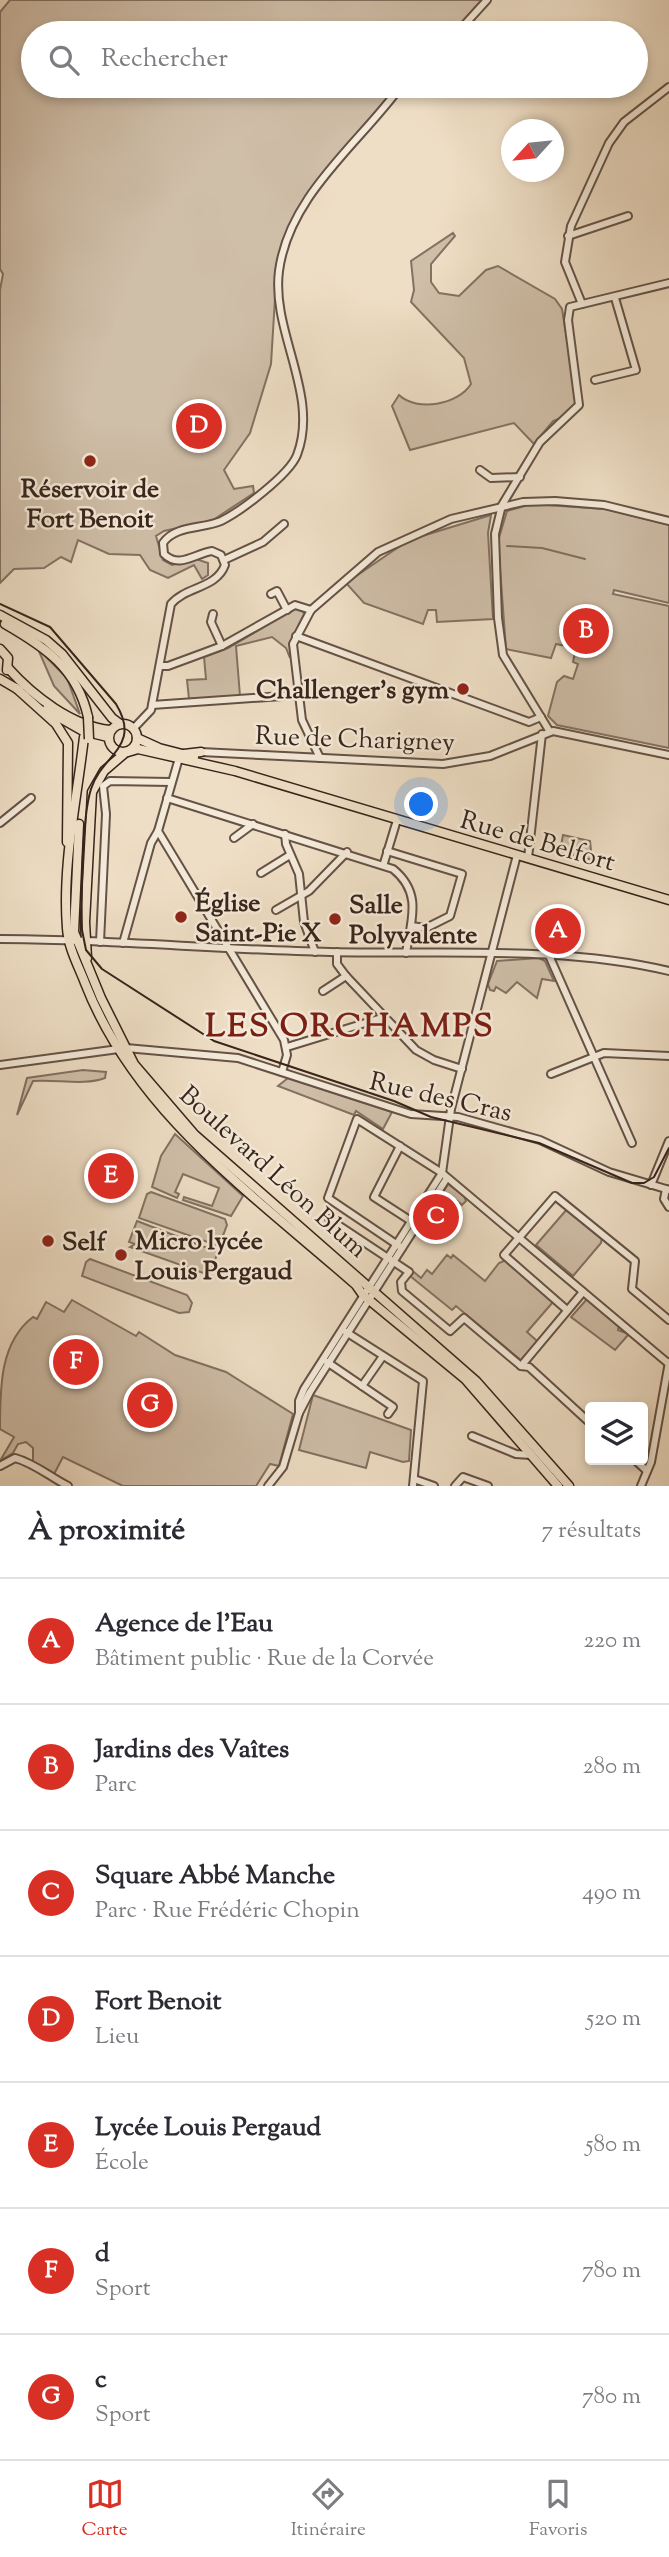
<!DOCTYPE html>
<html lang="fr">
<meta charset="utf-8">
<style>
body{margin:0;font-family:"Sorts Mill Goudy",serif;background:#f2f2f3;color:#2b2b33}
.controls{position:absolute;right:21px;bottom:21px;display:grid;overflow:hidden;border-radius:7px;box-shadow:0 4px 10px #0003}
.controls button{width:63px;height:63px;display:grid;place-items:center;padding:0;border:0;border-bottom:2px solid #e1e1e2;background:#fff;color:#2b2b33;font:35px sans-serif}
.compass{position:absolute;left:501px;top:119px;width:63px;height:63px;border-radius:50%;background:#fff;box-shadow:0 4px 10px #0003;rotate:243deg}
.you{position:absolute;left:422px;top:805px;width:24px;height:24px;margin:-18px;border:5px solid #fff;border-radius:50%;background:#1a73e8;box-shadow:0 0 0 10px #1a73e833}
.badge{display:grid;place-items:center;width:46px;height:46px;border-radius:50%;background:#d93025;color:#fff;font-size:23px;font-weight:700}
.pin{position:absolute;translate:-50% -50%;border:4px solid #fff;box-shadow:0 2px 7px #0006}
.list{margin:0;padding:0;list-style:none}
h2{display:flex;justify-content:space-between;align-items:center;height:91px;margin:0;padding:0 28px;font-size:30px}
h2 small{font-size:23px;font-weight:400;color:#7c7c81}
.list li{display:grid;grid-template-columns:46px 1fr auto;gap:21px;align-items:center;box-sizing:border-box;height:126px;padding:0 28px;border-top:2px solid #e1e1e2}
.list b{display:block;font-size:26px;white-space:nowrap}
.list p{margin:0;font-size:23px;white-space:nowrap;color:#7c7c81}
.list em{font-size:23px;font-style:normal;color:#7c7c81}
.icon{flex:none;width:38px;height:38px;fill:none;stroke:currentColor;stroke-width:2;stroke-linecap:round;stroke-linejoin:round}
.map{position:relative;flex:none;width:669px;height:1486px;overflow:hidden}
.search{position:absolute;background:#fff;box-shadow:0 4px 10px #0003;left:21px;right:21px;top:21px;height:77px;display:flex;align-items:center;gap:18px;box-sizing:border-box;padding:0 24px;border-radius:38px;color:#7c7c81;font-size:26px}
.sheet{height:973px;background:#fff}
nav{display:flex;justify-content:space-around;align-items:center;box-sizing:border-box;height:98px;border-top:2px solid #e1e1e2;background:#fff;font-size:19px;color:#7c7c81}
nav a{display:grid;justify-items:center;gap:4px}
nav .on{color:#d93025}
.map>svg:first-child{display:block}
.green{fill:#cfbea8;stroke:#837162;stroke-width:2}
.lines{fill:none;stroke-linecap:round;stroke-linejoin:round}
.stream{stroke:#806e5e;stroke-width:2}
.minor-casing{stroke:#655246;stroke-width:10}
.major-casing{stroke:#37241b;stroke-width:11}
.minor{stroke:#f4ead9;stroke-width:6}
.major{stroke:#eedec5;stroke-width:8}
.tram{stroke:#37241b;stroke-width:2}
.major-bridge-casing{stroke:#37241b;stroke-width:11;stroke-linecap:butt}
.major-bridge{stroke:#eedec5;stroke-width:8}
.poi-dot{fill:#8f2418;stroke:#f4ead9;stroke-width:2.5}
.labels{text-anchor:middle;stroke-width:5;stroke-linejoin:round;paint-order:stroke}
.poi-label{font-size:26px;font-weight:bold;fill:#37241b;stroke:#f4ead9;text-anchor:start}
.street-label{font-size:26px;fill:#37241b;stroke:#f4ead9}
.district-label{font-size:33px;font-weight:bold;letter-spacing:2px;fill:#7a1f14;stroke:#f4ead9}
</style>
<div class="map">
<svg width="669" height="1486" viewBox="0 0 669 1486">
<rect width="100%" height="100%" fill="#eedec5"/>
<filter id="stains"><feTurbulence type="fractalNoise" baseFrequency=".00286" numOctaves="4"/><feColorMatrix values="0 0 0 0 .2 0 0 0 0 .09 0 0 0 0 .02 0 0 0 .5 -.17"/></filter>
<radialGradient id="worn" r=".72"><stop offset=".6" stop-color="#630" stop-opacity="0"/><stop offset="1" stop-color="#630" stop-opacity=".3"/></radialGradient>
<g class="green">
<polygon points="10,0 482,0 452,33 33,33 33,86 399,86 326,170 299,210 277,266 271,364 250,433 224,470 234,489 253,486 254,493 213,520 164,531 156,536 163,560 172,565 196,559 208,563 208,575 202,579 194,565 168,578 150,570 140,555 109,554 78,540 71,562 61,557 44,568 14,569 0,583 0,290 3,274 0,269 0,12"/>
<path d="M453,233L455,236L431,264V282L439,293L459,296L486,270L498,266L555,299L562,309L578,407L573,413L553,421L534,444L514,423L410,450L392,406L399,395C417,412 458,405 471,384L464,358L411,302L414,290L411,261Z"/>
<polygon points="532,504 605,509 669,525 669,603 614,590 613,594 669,606 669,748 557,725 548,716 557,682 564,676 573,679 578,664 573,662 576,648 556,644 551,658 506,649 498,541 507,511"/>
<polygon points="491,515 488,533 493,619 437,622 436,610 428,610 423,624 364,603 346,583 409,540"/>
<polygon points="295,609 303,609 304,614 290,643 290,658 286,648 272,637 236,646 240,696 189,699 187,680 206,679 204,657 228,648"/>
<polygon points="38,649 67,678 80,714 54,686"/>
<polygon points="563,835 590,841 592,860 560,851"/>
<polygon points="539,958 545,961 554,981 542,979 537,998 517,982 506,993 496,987 494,991 490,990 488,984 497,961"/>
<path d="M83,1070L106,1072L105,1078C84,1086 57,1079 33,1081L17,1115L27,1078Z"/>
<polygon points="288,1078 392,1112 383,1129 356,1111 354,1115 278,1086"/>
<polygon points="175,1134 243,1196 231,1216 183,1200 184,1197 212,1206 219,1188 183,1174 175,1192 179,1194 177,1198 152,1187 161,1156"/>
<polygon points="448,1184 464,1196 466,1201 462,1205 457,1201 430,1236 420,1229"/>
<polygon points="151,1192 225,1219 227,1225 219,1246 139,1218 147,1194"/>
<polygon points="568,1208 602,1237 601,1243 573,1276 536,1245"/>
<polygon points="137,1221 218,1252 209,1275 130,1247 135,1244 129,1242"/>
<polygon points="447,1255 451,1258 453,1255 485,1281 499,1263 506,1260 553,1302 527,1332 537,1341 523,1362 456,1306 452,1310 410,1276 414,1272 421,1278 427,1270 432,1274"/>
<polygon points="90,1259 187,1295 192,1303 189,1312 179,1313 82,1276 86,1262"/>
<polygon points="587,1299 619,1325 618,1330 629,1334 615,1350 571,1317"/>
<path d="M72,1300L136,1336L139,1332L175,1355L226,1372L293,1414L279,1466L270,1464L256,1486H123L63,1457L53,1476L33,1463V1448L26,1442L18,1444L13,1453L0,1461L14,1437L0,1429C0,1387 0,1342 33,1317L37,1319L46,1302L64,1312Z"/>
<polygon points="313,1395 411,1430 409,1461 403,1462 370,1452 366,1468 299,1450"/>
</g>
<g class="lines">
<polyline class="stream" points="507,546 542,548 585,559"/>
<g class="minor-casing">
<g id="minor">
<polyline points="457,33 487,0"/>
<polyline points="568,236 628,216"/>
<polyline points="582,304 565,262 571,226 609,143 624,122 669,87"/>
<polyline points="595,380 636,370 615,298"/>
<polyline points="480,470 491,478 520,477"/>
<polyline points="224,560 263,542 284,524"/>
<polyline points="271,594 277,591 287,610"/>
<polyline points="213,614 211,622 222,646"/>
<polyline points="296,636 529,722 541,717"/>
<polyline points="161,666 168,666 222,646 295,605 311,610"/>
<polyline points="152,705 297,695"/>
<path d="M133,729L151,710L171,604C186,586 216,589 225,565L221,555L212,551C194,554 179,569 164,554L163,543C175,525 203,529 221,521C241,511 289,475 297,455C320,395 271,332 279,271C289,195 359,144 401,86"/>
<polyline points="550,732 503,655 498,618 495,534 502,505 540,442 579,405 568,320 570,307 669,283"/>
<polyline points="201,752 443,764 490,756 553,731 669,755"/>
<polyline points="179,758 158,831 284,1040 287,1055 282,1072"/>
<polyline points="320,758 302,720 293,644 311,610 378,552 451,519 523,502 555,501 604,505 669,521"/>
<path d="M167,798L393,869C423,893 411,921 406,953"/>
<polyline points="0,823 31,798"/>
<polyline points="285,834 286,844 299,874 304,922 315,952"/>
<polyline points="234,838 253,824"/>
<polyline points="387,851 462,874 450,916 426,928 411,926"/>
<polyline points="528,858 542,734"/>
<polyline points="384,863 397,820"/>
<polyline points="261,873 290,855"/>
<polyline points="276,910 309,891 347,852"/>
<path d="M0,939C110,939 220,950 330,952C441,955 560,945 669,971"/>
<polyline points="100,942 106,814 103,786 110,781 171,782"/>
<polyline points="123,943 151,843 158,831"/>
<polyline points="337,952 337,964 346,976 416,1050 434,1060 462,1069"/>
<polyline points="548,953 632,1143"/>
<polyline points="323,991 346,976"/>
<polyline points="287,1047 385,1017"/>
<polyline points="0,1065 126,1048 238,1058 411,1114 458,1117 540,1140 609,1172 669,1190"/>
<polyline points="551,1074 604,1053 669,1056"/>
<polyline points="400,1146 374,1197 411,1221"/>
<polyline points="651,1185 669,1141"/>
<polyline points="666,1189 664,1199 669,1207"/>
<polyline points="329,1219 409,1272 401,1282 402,1291 450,1331 464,1318 521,1366 529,1367 590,1423"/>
<polyline points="402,1248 328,1198 357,1119 442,1173 669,1364"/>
<polyline points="567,1310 504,1255 555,1196 635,1261 632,1289 669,1320"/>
<polyline points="346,1332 423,1381 413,1486"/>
<polyline points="327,1362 393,1407 388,1414"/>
<polyline points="521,1366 583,1292"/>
<polyline points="362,1386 383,1356"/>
<polyline points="299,1413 299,1401 304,1389 442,1173 451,1109 517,855"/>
<polyline points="472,1436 516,1454 531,1455"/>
<polyline points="635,1460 647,1471"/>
<path d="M0,1466L15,1458C34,1463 50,1477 68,1486"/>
<polyline points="414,1479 434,1486"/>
<polyline points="268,1486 283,1467 299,1413 310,1392 447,1178"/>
<polyline points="455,1486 463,1477 488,1486"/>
<polyline points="641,1486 651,1462 669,1362"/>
</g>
</g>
<g class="major-casing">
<g id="major">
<polyline points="0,615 46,640 62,654 112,718 120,724"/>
<path d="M5,624C45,647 77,668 88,717"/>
<polyline points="0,649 8,658 7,670"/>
<path d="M8,668C33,696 72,726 110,730"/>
<polyline points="0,679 19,690"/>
<polyline points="16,688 56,724 68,743 67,842"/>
<polyline points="46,710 83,731 108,737"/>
<circle cx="123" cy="738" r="14"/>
<path d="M84,737C77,799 62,865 67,928C68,947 78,965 85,983C136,1114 254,1195 356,1285L363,1295L465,1379L558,1486"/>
<polyline points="137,738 159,748 194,757"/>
<polyline points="128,752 138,749 235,771 669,900"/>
<polyline points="184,754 201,752"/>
<polyline points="79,824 74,932 101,998 134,1064 195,1135 476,1381 569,1486"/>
<polyline points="87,958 85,922 92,792 104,771 125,753"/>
</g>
</g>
<use href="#minor" class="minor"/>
<use href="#major" class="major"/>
<path class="tram" d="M0,604L50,627L116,704C142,747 102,754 91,789C82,817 81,899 82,930L86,950L102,969L214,1041L394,1101L431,1117L539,1143L632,1183H644L654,1177L669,1148"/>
<g class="major-bridge-casing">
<polyline id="major-bridge" points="88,717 89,739"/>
</g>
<use href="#major-bridge" class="major-bridge"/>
</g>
<g class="poi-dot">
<circle cx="90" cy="461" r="7"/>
<circle cx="463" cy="689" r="7"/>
<circle cx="181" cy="917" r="7"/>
<circle cx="335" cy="919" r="7"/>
<circle cx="48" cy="1241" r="7"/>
<circle cx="121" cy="1255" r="7"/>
</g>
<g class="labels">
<g class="poi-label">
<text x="90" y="497" text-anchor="middle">Réservoir de<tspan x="90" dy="30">Fort Benoit</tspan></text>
<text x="449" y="698" text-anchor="end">Challenger's gym</text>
<text x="195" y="911">Église<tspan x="195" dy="30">Saint-Pie X</tspan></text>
<text x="349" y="913">Salle<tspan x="349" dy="30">Polyvalente</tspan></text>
<text x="135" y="1249">Micro lycée<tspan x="135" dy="30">Louis Pergaud</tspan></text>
<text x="62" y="1250">Self</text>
</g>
<g class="street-label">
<text transform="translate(355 738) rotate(2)" y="9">Rue de Charigney</text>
<text transform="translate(538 840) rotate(16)" y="9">Rue de Belfort</text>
<text transform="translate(441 1096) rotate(13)" y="9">Rue des Cras</text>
<text transform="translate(274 1171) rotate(42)" y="9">Boulevard Léon Blum</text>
</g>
<g class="district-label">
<text x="350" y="1036">LES ORCHAMPS</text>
</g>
</g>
<rect width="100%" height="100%" filter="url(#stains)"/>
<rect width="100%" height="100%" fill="url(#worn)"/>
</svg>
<div class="controls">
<button><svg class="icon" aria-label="layers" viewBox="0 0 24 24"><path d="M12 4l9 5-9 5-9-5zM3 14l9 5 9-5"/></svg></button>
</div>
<svg class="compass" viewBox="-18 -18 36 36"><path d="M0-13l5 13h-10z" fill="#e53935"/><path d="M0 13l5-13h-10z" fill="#7c7c81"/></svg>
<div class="you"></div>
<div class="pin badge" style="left:558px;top:931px">A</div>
<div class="pin badge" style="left:586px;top:631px">B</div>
<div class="pin badge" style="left:436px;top:1217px">C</div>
<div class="pin badge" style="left:199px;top:426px">D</div>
<div class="pin badge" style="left:111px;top:1176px">E</div>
<div class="pin badge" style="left:76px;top:1362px">F</div>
<div class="pin badge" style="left:150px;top:1405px">G</div>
<div class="search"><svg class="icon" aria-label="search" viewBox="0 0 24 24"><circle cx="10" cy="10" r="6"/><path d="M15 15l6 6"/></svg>Rechercher</div>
</div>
<section class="sheet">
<h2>À proximité<small>7 résultats</small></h2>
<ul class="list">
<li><span class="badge">A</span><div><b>Agence de l'Eau</b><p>Bâtiment public · Rue de la Corvée</p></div><em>220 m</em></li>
<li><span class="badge">B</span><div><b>Jardins des Vaîtes</b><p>Parc</p></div><em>280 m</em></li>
<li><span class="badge">C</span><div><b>Square Abbé Manche</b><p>Parc · Rue Frédéric Chopin</p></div><em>490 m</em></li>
<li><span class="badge">D</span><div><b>Fort Benoit</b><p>Lieu</p></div><em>520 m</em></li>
<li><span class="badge">E</span><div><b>Lycée Louis Pergaud</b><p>École</p></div><em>580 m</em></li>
<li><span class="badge">F</span><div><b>d</b><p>Sport</p></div><em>780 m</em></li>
<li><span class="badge">G</span><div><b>c</b><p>Sport</p></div><em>780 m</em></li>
</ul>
</section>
<nav>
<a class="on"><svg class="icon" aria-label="map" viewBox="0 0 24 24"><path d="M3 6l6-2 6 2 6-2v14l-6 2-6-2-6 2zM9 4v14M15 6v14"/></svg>Carte</a>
<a><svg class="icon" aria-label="directions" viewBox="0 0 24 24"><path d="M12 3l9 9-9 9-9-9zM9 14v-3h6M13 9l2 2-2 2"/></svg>Itinéraire</a>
<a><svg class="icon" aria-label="saved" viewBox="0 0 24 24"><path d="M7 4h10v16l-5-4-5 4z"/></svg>Favoris</a>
</nav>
